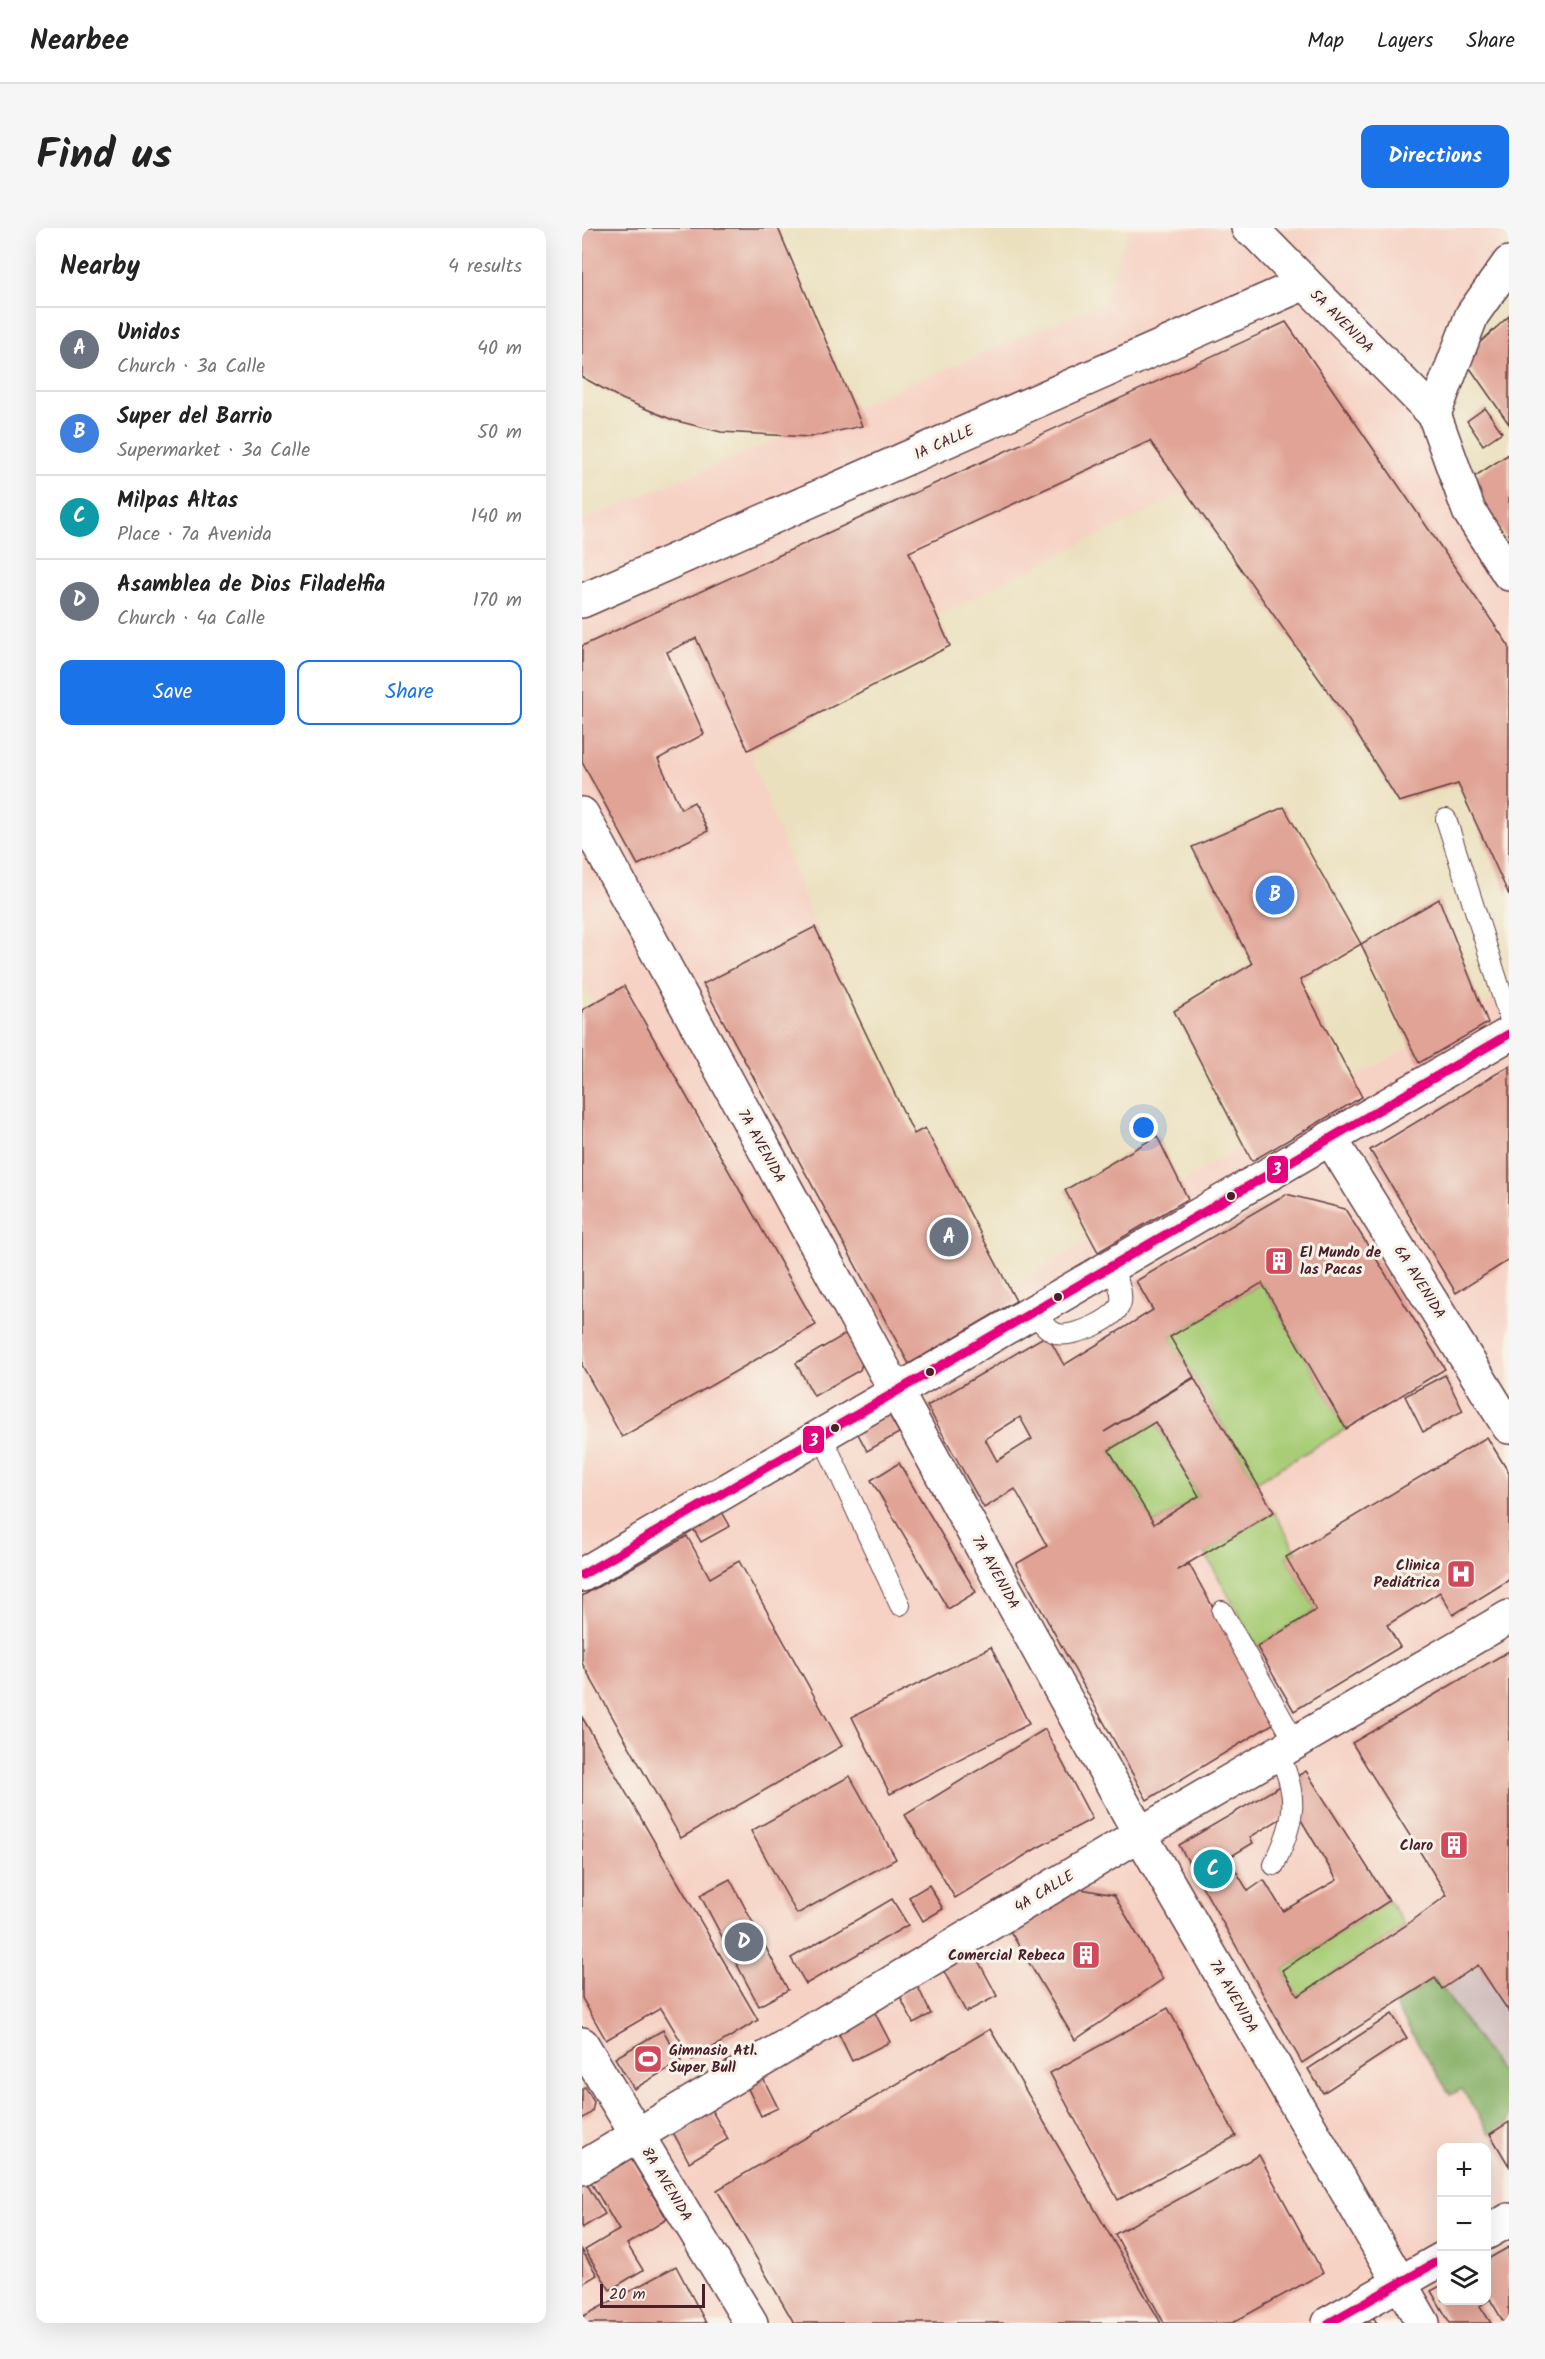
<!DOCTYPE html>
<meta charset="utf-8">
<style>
body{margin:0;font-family:Kalam,sans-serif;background:#f6f6f6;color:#222}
.controls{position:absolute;right:18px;bottom:18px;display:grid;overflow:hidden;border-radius:12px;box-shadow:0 6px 24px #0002}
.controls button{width:54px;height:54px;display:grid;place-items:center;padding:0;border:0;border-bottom:2px solid #e0e0e0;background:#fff;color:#222;font:30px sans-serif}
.scale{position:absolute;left:18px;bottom:15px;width:105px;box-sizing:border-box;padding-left:6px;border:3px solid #4a1f2b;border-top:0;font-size:16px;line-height:21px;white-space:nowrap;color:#4a1f2b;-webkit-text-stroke:4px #f7f3e8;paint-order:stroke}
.you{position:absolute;left:562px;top:900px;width:21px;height:21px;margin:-15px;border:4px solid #fff;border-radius:50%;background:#1a73e8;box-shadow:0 0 0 9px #1a73e833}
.badge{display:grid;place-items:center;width:39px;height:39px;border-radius:50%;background:#1a73e8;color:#fff;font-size:20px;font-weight:700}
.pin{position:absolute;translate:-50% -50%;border:3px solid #fff;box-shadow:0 2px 6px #0006}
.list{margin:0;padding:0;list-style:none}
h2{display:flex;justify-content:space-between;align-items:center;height:78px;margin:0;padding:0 24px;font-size:26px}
h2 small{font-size:20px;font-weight:400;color:#767676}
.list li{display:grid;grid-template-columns:39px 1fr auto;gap:18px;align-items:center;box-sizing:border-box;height:84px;padding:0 24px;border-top:2px solid #e0e0e0}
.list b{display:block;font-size:22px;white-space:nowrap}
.list p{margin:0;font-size:20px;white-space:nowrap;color:#767676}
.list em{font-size:20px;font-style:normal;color:#767676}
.actions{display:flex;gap:12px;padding:18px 24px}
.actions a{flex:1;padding:14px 0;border:2px solid #1a73e8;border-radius:12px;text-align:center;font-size:21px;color:#1a73e8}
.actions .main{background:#1a73e8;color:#fff}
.icon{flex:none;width:33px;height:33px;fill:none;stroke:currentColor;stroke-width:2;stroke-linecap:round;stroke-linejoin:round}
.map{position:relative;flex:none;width:927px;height:2095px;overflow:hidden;border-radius:12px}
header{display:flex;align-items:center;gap:36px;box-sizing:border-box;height:84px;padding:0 30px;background:#fff;border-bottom:2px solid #e0e0e0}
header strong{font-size:28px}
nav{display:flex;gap:33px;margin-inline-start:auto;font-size:21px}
.intro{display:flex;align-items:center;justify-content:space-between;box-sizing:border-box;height:144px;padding:0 36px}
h1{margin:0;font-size:42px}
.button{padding:15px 27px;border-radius:12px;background:#1a73e8;color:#fff;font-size:21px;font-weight:700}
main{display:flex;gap:36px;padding:0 36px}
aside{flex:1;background:#fff;border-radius:12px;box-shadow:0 6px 24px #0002}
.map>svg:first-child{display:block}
.built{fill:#f6d2c4;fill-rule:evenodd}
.industrial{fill:#d1bfbe}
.green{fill:#a9cd77;stroke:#7a7651;stroke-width:1.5}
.forest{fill:#86b068;stroke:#68684a;stroke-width:1.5}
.building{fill:#e0a395;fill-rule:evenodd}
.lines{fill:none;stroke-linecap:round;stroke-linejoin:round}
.lane-casing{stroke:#623c41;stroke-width:22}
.street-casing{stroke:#623c41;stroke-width:36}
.secondary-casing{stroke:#623c41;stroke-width:36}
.primary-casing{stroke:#623c41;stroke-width:36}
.lane{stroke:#fff;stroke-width:20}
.street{stroke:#fff;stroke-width:33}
.secondary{stroke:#fff;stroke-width:33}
.primary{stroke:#fff;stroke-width:33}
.bus-1-casing{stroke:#f7f3e8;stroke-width:14}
.bus-1{stroke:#e5007d;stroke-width:9}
.bus-dot{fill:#4a1f2b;stroke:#f7f3e8;stroke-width:2}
.labels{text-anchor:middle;stroke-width:6;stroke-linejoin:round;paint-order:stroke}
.street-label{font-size:15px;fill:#4a1f2b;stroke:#f7f3e8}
.poi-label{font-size:15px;font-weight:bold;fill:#4a1f2b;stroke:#f7f3e8;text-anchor:end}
.line-badge{stroke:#f7f3e8;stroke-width:2}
.badge-label{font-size:16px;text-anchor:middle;font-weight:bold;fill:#fff}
</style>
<header>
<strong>Nearbee</strong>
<nav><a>Map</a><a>Layers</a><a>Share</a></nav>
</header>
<div class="intro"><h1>Find us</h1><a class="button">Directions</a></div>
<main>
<aside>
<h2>Nearby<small>4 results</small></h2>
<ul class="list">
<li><span class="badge" style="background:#6b7280">A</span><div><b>Unidos</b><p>Church · 3a Calle</p></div><em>40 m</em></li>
<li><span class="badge" style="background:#3f7fe0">B</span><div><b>Super del Barrio</b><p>Supermarket · 3a Calle</p></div><em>50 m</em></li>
<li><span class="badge" style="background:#0f9aa8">C</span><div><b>Milpas Altas</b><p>Place · 7a Avenida</p></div><em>140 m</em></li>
<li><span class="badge" style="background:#6b7280">D</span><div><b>Asamblea de Dios Filadelfia</b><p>Church · 4a Calle</p></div><em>170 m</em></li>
</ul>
<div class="actions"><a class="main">Save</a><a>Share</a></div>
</aside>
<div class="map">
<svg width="927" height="2095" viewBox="0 0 927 2095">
<rect width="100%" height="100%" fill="#f7f3e8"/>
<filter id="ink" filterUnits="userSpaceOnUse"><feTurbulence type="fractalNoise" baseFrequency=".0167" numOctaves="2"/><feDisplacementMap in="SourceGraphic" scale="12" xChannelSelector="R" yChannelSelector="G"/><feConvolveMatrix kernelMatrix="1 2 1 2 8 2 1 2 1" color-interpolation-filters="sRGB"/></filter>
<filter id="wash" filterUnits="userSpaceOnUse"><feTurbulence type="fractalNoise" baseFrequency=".008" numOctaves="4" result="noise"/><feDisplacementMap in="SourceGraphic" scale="24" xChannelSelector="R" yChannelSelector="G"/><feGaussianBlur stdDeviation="1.35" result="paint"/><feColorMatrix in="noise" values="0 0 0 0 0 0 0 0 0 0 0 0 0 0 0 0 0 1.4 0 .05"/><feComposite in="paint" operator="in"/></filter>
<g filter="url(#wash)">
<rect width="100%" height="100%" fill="#ebe0be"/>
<path class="built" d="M540,0H927V5L870,95L846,160L927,354V418L757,173L604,264L355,388L368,418L167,522L233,699L332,906L371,1094L321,1126L730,874L927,763V2095H0V858L44,834L0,755V293L522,75L546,4ZM860,1920H904V2072H860Z"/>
<polygon class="industrial" points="896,1737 927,1784 927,1836 918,1843 860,1761"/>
<g class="green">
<polygon points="680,1055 764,1201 674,1254 588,1109"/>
<polygon points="573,1194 617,1268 572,1296 527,1222"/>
<polygon points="692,1284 714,1323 704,1329 734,1382 675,1419 623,1325"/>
<polygon points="807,1673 823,1698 716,1768 700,1742"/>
</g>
<polygon class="forest" points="853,1750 918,1843 927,1836 927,1894 908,1906 880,1861 868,1867 812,1776"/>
<g id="blocks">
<g class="building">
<polygon points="0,0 196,0 280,198 228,209 139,204 91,192 40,171 0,149"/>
<polygon points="927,88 927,196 881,130"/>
<polygon points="704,94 927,418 927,667 876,556 817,574 767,493 568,213 327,324 368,418 166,522 114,410 85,424 122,506 76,531 99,581 112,574 126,603 56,637 0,534 0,418"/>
<polygon points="903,180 920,204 901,217 885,193"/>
<polygon points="927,226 927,315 887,252"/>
<polygon points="702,579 779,716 718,752 780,869 670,933 592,783 670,736 610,619"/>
<polygon points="857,671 906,795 837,835 779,716"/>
<polygon points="233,699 332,906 343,900 434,1073 327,1136 121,756"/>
<polygon points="42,758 234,1097 40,1209 0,1137 0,782"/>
<polygon points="927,838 927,1032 874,1065 788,922"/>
<polygon points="575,908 606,971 516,1024 483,962"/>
<path d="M704,966L763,981L863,1141L764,1201L680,1055L588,1109L612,1149L522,1204L612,1150L692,1284L595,1342L607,1336L694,1494L565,1572L434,1336L465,1318L433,1261L402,1280L345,1178L465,1107L482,1137L571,1082L554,1053ZM438,1189L450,1211L415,1233L403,1211ZM573,1194L617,1268L572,1296L527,1222Z"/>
<polygon points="267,1104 282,1129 278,1142 232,1168 214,1135"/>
<polygon points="863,1147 881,1183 841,1204 823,1168"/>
<polygon points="305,1183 317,1205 285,1223 273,1200"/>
<polygon points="905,1209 927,1245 927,1352 871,1387 858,1364 805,1397 818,1419 712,1483 675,1419 734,1382 704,1329"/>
<polygon points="317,1235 394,1364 366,1381 289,1252"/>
<polygon points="135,1275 148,1298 119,1314 106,1292"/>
<polygon points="105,1308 128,1350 157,1333 260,1518 99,1610 0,1435 0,1368"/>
<polygon points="409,1419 447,1496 308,1566 270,1489"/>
<path d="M927,1423V1784L896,1737L860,1761L853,1750L720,1835L597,1617L724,1543L807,1673L700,1742L716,1768L823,1698L865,1667L770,1515ZM713,1582L755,1652L701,1683L682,1652L666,1663L646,1630L671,1615L668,1609Z"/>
<polygon points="0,1489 176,1792 110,1832 79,1780 24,1812 0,1770"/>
<polygon points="463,1501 510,1591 455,1620 373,1670 323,1587"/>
<polygon points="268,1548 314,1631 215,1686 169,1603"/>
<polygon points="148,1651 206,1762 177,1778 118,1667"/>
<polygon points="347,1657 361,1681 341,1693 327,1669"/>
<polygon points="494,1660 532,1667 581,1751 493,1812 428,1703"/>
<polygon points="310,1671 326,1697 224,1756 209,1730"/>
<polygon points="390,1721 415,1768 384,1784 359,1738"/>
<polygon points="335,1757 349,1786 331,1795 317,1766"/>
<polygon points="586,1780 654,1908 536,1972 468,1845"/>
<polygon points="291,1781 308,1814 270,1833 254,1800"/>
<polygon points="810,1786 825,1810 741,1865 726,1841"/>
<polygon points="408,1801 579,2095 212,2095 135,1962"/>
<polygon points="81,1802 99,1833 52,1861 33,1830"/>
<polygon points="178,1844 196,1880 179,1888 162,1852"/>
<polygon points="3,1859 12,1874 10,1884 0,1891 0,1862"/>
<polygon points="123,1871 146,1911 107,1934 85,1893"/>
<polygon points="927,1894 927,1938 908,1906"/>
<polygon points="44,1922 85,1991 45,2016 61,2042 28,2062 3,2022 37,2002 4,1946"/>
<polygon points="677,1927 741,2045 650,2095 582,2095 533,2006"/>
<polygon points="0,1948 23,1986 0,2000"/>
<polygon points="927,2019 927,2092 922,2095 908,2071 898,2078 909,2095 868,2095 849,2063 860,2057 860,2072 904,2072 904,2032"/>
<polygon points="0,2022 15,2047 0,2056"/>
<polygon points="94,2038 124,2095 0,2095 0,2089"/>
<polygon points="787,2083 795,2095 768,2095"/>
</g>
</g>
</g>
<g filter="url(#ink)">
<use href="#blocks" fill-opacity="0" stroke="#623c41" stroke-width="1.5"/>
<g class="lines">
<g class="lane-casing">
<g id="lane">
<polyline points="864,591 927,789"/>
<path d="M451,1085C458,1093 466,1103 476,1106C491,1110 536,1091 539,1074C541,1062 534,1049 529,1039"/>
<polyline points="240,1208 318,1377"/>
<polyline points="640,1383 713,1514"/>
<path d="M692,1637C713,1593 718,1569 696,1525"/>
</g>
</g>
<g class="street-casing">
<g id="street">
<polyline points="666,0 675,6 852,186"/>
<polyline points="927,35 890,87 852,186 887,283 927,346"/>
<polyline points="0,373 723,55"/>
<polyline points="0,586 315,1165"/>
<polyline points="748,910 927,1199"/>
<polyline points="904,2005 927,1992"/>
<polyline points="747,2095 860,2031"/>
</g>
</g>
<g class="secondary-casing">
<g id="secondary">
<polyline points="315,1165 558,1606 841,2095"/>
<polyline points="0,1816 169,2095"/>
</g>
</g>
<g class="primary-casing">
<g id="primary">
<polyline points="0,1347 927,806"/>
<polyline points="0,1940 558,1606 927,1389"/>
</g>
</g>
<use href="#lane" class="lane"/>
<use href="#street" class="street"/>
<use href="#secondary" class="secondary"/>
<use href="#primary" class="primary"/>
<g class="bus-1-casing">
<g id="bus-1">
<polyline points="0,1347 927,806"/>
<polyline points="747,2095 860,2031"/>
</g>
</g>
<use href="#bus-1" class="bus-1"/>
</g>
</g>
<defs>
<g id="building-square" transform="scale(1.5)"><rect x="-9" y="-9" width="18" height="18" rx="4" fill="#d1495b" stroke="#f7f3e8"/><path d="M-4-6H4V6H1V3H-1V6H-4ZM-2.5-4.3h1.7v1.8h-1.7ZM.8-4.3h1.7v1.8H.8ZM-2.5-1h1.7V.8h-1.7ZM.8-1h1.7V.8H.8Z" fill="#fff"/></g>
<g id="hospital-square" transform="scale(1.5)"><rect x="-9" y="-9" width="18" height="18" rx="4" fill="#d1495b" stroke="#f7f3e8"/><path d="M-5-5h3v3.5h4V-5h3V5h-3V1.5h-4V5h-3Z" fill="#fff"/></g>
<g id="stadium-square" transform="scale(1.5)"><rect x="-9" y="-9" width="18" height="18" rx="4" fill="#d1495b" stroke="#f7f3e8"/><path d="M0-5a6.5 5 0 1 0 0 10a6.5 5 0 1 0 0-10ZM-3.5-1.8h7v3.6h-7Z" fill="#fff"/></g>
</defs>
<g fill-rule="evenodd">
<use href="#building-square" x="697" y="1033"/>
<use href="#hospital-square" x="879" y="1346"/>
<use href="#building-square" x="872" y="1617"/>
<use href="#building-square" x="504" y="1727"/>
<use href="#stadium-square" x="66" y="1831"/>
</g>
<g class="bus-dot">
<circle cx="649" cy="968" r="5"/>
<circle cx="476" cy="1069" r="5"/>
<circle cx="348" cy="1144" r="5"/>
<circle cx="253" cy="1200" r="5"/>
</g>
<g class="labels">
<g class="street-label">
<text transform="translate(760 93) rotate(45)" y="5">5A AVENIDA</text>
<text transform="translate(362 214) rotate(-24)" y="5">1A CALLE</text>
<text transform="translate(180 918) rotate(61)" y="5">7A AVENIDA</text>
<text transform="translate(838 1054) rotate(58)" y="5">6A AVENIDA</text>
<text transform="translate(414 1344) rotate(61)" y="5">7A AVENIDA</text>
<text transform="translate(462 1663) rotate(-31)" y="5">4A CALLE</text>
<text transform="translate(652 1768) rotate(60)" y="5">7A AVENIDA</text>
<text transform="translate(85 1956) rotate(59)" y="5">8A AVENIDA</text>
</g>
<g class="poi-label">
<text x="718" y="1029" text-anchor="start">El Mundo de<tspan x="718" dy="17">las Pacas</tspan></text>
<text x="858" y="1342">Clinica<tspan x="858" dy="17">Pediátrica</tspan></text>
<text x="851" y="1622">Claro</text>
<text x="483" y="1732">Comercial Rebeca</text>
<text x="87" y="1827" text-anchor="start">Gimnasio Atl.<tspan x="87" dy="17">Super Bull</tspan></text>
</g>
</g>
<g class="line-badge">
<rect x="684" y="927" width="23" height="29" rx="6" fill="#e5007d"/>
<rect x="220" y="1197" width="23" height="29" rx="6" fill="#e5007d"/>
</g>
<g class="badge-label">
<text x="695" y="947">3</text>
<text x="232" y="1218">3</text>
</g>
</svg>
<div class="controls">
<button>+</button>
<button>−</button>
<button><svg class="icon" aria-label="layers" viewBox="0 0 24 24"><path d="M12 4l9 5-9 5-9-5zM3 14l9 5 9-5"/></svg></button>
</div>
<div class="scale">20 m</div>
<div class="you"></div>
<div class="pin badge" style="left:367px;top:1009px;background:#6b7280">A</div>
<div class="pin badge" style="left:693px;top:667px;background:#3f7fe0">B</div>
<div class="pin badge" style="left:631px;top:1641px;background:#0f9aa8">C</div>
<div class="pin badge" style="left:162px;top:1714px;background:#6b7280">D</div>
</div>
</main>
